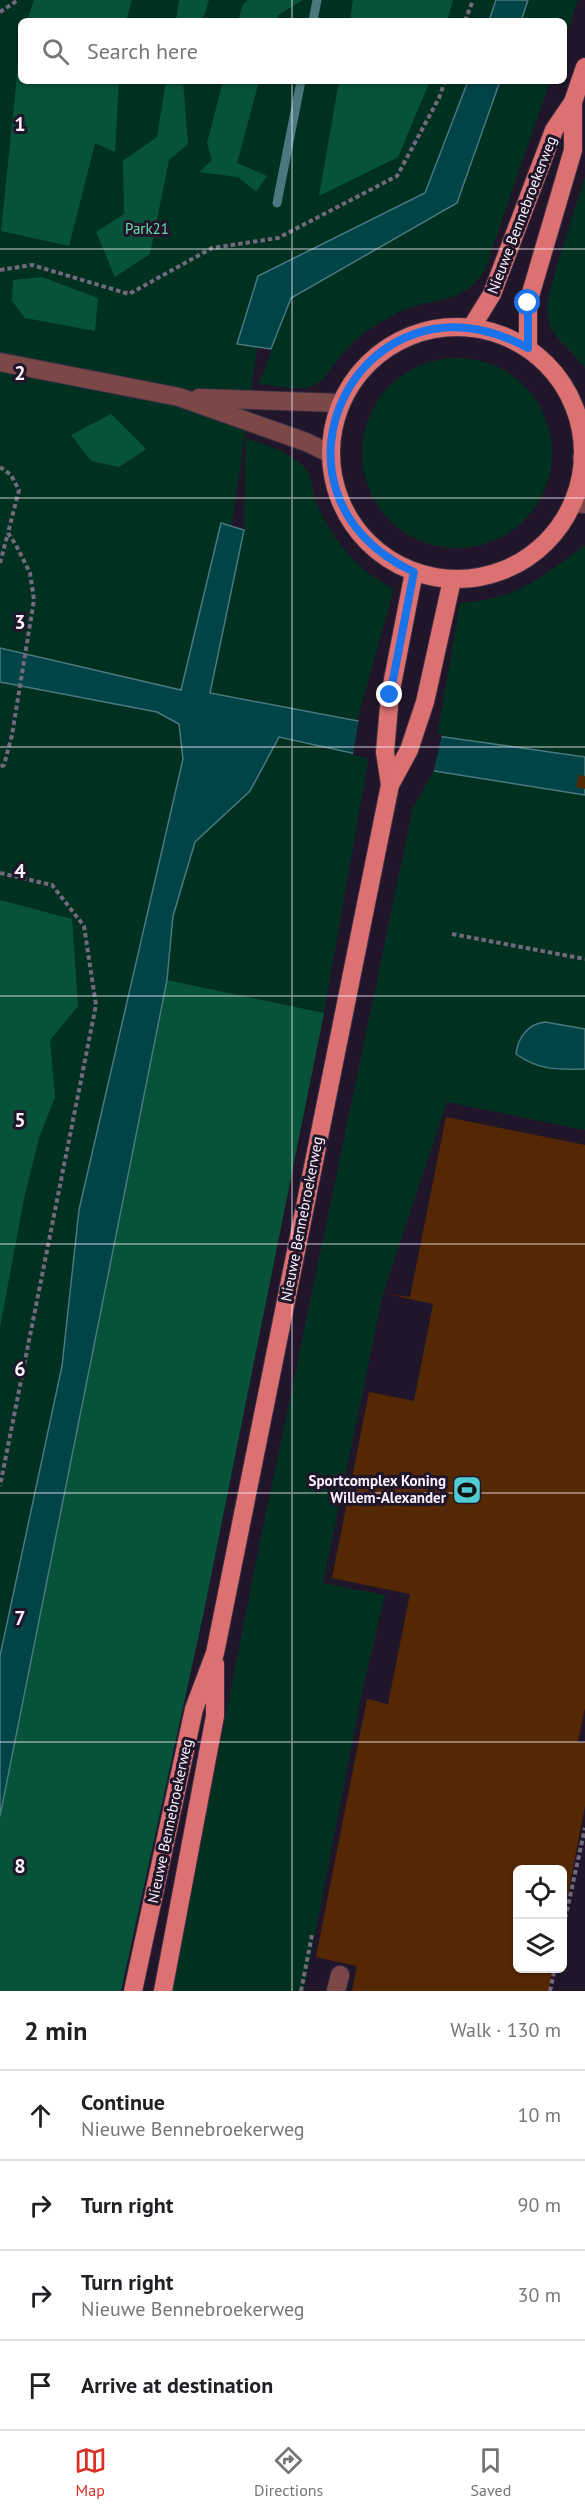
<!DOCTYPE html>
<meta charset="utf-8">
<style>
body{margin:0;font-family:"PT Sans",sans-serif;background:#f6f6f6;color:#202124}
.controls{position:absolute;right:18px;bottom:18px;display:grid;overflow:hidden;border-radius:9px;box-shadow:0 2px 4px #0004}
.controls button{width:54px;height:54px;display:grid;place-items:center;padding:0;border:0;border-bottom:2px solid #e0e0e0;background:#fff;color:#202124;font:30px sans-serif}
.stop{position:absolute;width:18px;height:18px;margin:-14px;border:4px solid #1a73e8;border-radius:50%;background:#fff}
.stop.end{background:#1a73e8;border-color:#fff;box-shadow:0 2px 6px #0008}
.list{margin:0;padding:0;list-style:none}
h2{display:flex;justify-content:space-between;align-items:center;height:78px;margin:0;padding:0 24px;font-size:26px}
h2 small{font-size:20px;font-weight:400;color:#757577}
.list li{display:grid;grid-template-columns:39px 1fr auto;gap:18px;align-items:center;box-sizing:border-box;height:90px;padding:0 24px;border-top:2px solid #e0e0e0}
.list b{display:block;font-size:22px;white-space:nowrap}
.list p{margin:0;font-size:20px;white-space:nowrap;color:#757577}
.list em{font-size:20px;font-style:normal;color:#757577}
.icon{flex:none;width:33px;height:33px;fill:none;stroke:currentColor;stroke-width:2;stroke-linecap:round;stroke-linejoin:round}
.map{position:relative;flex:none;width:585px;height:1991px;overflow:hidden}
.search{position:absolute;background:#fff;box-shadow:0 2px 4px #0004;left:18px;right:18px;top:18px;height:66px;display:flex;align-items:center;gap:15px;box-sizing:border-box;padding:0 21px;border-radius:9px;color:#757577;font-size:22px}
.sheet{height:438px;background:#fff}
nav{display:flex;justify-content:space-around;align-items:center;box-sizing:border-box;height:84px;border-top:2px solid #e0e0e0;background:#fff;font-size:16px;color:#757577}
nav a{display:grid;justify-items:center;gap:3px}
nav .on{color:#d93025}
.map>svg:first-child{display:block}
.green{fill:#003120}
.forest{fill:#06533a}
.water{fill:#004447;stroke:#4b787e;stroke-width:1.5}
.pier{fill:#211629}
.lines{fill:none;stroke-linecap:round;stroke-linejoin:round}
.stream{stroke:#4b787e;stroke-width:9}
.building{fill:#552804}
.minor-casing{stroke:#3b3043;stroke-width:20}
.major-casing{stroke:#3b3043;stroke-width:20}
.path{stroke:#72697a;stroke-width:4;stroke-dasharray:4.5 3;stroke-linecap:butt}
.minor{stroke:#7c4747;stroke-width:18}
.major{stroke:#dd7071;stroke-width:18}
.route{stroke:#1a73e8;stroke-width:8}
.grid{fill:none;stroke:#f9f1ff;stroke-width:1.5;stroke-opacity:0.55}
.labels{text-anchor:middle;stroke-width:6;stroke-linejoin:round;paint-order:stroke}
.street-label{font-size:15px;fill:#f9f1ff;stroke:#211629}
.park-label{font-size:15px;fill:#64ddad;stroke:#211629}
.poi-label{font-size:15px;font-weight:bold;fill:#f9f1ff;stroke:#211629;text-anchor:end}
.grid-label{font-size:20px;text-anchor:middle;font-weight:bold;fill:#f9f1ff;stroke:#211629;stroke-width:6;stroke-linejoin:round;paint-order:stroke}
</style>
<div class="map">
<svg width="585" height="1991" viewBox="0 0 585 1991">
<rect width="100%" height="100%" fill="#211629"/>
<g class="green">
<polygon points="0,0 513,0 506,21 21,21 21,81 484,81 442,197 283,285 260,329 229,544 183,759 79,1209 62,1366 0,1656"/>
<polygon points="528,0 578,0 564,42 564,21 521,21"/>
<path d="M500,81H550L485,270C466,299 447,298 418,305C403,309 389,317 376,325C362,333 348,346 338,359C329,371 325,382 310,387C299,391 272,385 259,384L291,298L457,203Z"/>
<path d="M585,176V368C557,332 538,333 552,282Z"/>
<circle cx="457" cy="453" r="95"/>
<path d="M246,438C266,445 298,454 309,474C313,482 312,493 316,501C331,539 357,571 394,589L357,721L209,693L244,530Z"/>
<path d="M585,545V757L437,736L460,603C521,598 538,579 585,545Z"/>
<polygon points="278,737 369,756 324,1013 167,980 173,916 195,842 250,791"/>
<polygon points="434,771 585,795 585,1130 447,1102 383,1294 323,1583 385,1595 361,1697 304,1991 172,1991 254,1571 413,807"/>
</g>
<g class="forest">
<polygon points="34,0 132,0 126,21 27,21"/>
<polygon points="179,0 209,0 202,21 176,21"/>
<polygon points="248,0 303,0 278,15 276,21 238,21 243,4"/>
<polygon points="353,0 453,0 447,21 350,21"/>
<polygon points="21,37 21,81 119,81 115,152 95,143 69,246 1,231"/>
<polygon points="166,81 183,81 188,144 169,160 150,254 115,277 96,232 124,214 123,161 157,137"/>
<polygon points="223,81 259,81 237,163 267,176 256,192 238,177 199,172 212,160 207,143"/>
<polygon points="339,81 430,81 398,157 319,196"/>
<polygon points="42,277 98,298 95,331 25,318 12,301 13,280"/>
<polygon points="111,414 146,449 119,467 91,461 71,435"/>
<polygon points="0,900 72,919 78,1006 50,1040 55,1097 39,1138 24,1199 0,1327"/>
<polygon points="167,980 324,1013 204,1611 121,1991 0,1991 0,1816"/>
</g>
<g class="water">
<polygon points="496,0 528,0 521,21 489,21"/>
<polygon points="468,81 500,81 457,203 291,298 271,349 237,344 258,276 425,193"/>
<polygon points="221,523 244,530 210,693 437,736 585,757 585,795 434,771 279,737 250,791 195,842 173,916 167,980 0,1816 0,1656 62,1366 79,1210 183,759 179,724 157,712 0,682 0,648 181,690"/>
<path d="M545,1022L585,1029V1069C558,1070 538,1070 516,1054C518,1037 528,1024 545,1022Z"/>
</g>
<polygon class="pier" points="359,718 442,734 433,774 353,755"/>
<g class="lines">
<g class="stream">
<polyline points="313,21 317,0"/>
<polyline points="277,203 301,81"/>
</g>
</g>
<g class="building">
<polygon points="579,775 585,776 585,789 576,787"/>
<polygon points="446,1117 585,1145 585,1708 578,1741 585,1743 585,1806 564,1914 562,1870 518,1870 518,1968 553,1968 548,1991 352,1991 357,1966 316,1957 367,1699 388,1704 410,1594 332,1578 369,1392 414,1401 433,1304 388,1294 410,1297"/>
</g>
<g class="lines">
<g class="minor-casing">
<g id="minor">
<polyline points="0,362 179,397 306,442 331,454"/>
<polyline points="199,398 340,403"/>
<polyline points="582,457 585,458"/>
<polyline points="573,503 585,504"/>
<polyline points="336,1991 340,1975"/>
</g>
</g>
<g class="major-casing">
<g id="major">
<circle cx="457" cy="453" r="126"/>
<polyline points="471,328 492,294 554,130 573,102 585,67"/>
<polyline points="528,348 528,303 573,150 573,102"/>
<polyline points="390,785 385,752 390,695 414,572"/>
<polyline points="133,1991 194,1709 215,1653 390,785 409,750 425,702 452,580"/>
<polyline points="163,1991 215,1716 215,1664"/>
</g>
</g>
<g class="path">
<polyline points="0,12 18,0"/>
<polyline points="465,21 473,0"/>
<polyline points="0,270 32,265 129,294 212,248 278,238 397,176 439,98 445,81"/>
<polyline points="0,467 11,475 19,490 8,533 16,545 30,573 34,600 12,735 4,765 0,767"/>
<polyline points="0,563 8,533"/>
<polyline points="0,873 52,885 84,926 96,1005 0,1486"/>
<polyline points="452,934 585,959"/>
<polyline points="562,1933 585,1828"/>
<polyline points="301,1991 312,1935"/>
<polyline points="550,1991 555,1968"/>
</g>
<use href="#minor" class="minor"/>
<use href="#major" class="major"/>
</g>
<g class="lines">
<path class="route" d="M390,695L414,572C243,492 362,257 528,348V303"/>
</g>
<path class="grid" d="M292,0V21M292,81V1991M0,249H585M0,498H585M0,747H585M0,996H585M0,1244H585M0,1493H585M0,1742H585"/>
<defs>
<g id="stadium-square" transform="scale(1.5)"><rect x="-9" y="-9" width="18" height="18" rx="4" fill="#51ccd3" stroke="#211629"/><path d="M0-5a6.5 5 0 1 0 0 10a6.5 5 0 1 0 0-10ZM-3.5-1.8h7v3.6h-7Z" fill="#111"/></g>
</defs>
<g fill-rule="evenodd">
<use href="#stadium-square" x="467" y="1490"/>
</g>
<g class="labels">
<g class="street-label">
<text transform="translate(522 215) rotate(-69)" y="5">Nieuwe Bennebroekerweg</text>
<text transform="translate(302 1219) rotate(-79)" y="5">Nieuwe Bennebroekerweg</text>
<text transform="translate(170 1821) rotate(-78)" y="5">Nieuwe Bennebroekerweg</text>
</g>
<g class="park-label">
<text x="147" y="234">Park21</text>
</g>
<g class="poi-label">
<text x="446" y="1486">Sportcomplex Koning<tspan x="446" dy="17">Willem-Alexander</tspan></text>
</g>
</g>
<g class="grid-label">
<text x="20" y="131">1</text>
<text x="20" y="380">2</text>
<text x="20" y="629">3</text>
<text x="20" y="878">4</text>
<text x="20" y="1127">5</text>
<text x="20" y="1376">6</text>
<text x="20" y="1625">7</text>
<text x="20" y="1873">8</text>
</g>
</svg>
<div class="controls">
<button><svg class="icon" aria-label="locate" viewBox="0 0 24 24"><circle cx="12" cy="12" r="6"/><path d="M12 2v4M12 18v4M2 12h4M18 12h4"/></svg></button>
<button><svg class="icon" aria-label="layers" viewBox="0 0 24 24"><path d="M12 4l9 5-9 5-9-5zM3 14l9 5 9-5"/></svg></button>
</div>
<div class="stop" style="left:528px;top:303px"></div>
<div class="stop end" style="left:390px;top:695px"></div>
<div class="search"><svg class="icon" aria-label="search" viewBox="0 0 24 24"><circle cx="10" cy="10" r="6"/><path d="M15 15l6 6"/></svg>Search here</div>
</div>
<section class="sheet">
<h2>2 min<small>Walk · 130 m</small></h2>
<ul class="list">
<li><svg class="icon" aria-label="ahead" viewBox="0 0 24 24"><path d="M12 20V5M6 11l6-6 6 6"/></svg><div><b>Continue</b><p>Nieuwe Bennebroekerweg</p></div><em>10 m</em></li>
<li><svg class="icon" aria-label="right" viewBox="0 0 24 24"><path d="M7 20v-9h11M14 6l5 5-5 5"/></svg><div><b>Turn right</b></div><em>90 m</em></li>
<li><svg class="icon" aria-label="right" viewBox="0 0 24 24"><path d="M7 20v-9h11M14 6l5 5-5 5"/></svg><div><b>Turn right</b><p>Nieuwe Bennebroekerweg</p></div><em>30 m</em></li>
<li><svg class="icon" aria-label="arrive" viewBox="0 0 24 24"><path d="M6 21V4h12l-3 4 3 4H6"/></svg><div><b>Arrive at destination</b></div></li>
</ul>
</section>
<nav>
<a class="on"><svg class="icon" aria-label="map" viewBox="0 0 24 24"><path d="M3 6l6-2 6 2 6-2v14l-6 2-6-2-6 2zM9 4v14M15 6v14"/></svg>Map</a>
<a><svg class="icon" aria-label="directions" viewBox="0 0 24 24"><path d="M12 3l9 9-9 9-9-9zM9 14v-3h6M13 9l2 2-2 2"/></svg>Directions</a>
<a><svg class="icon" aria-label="saved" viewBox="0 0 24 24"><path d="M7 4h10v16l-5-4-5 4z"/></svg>Saved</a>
</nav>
